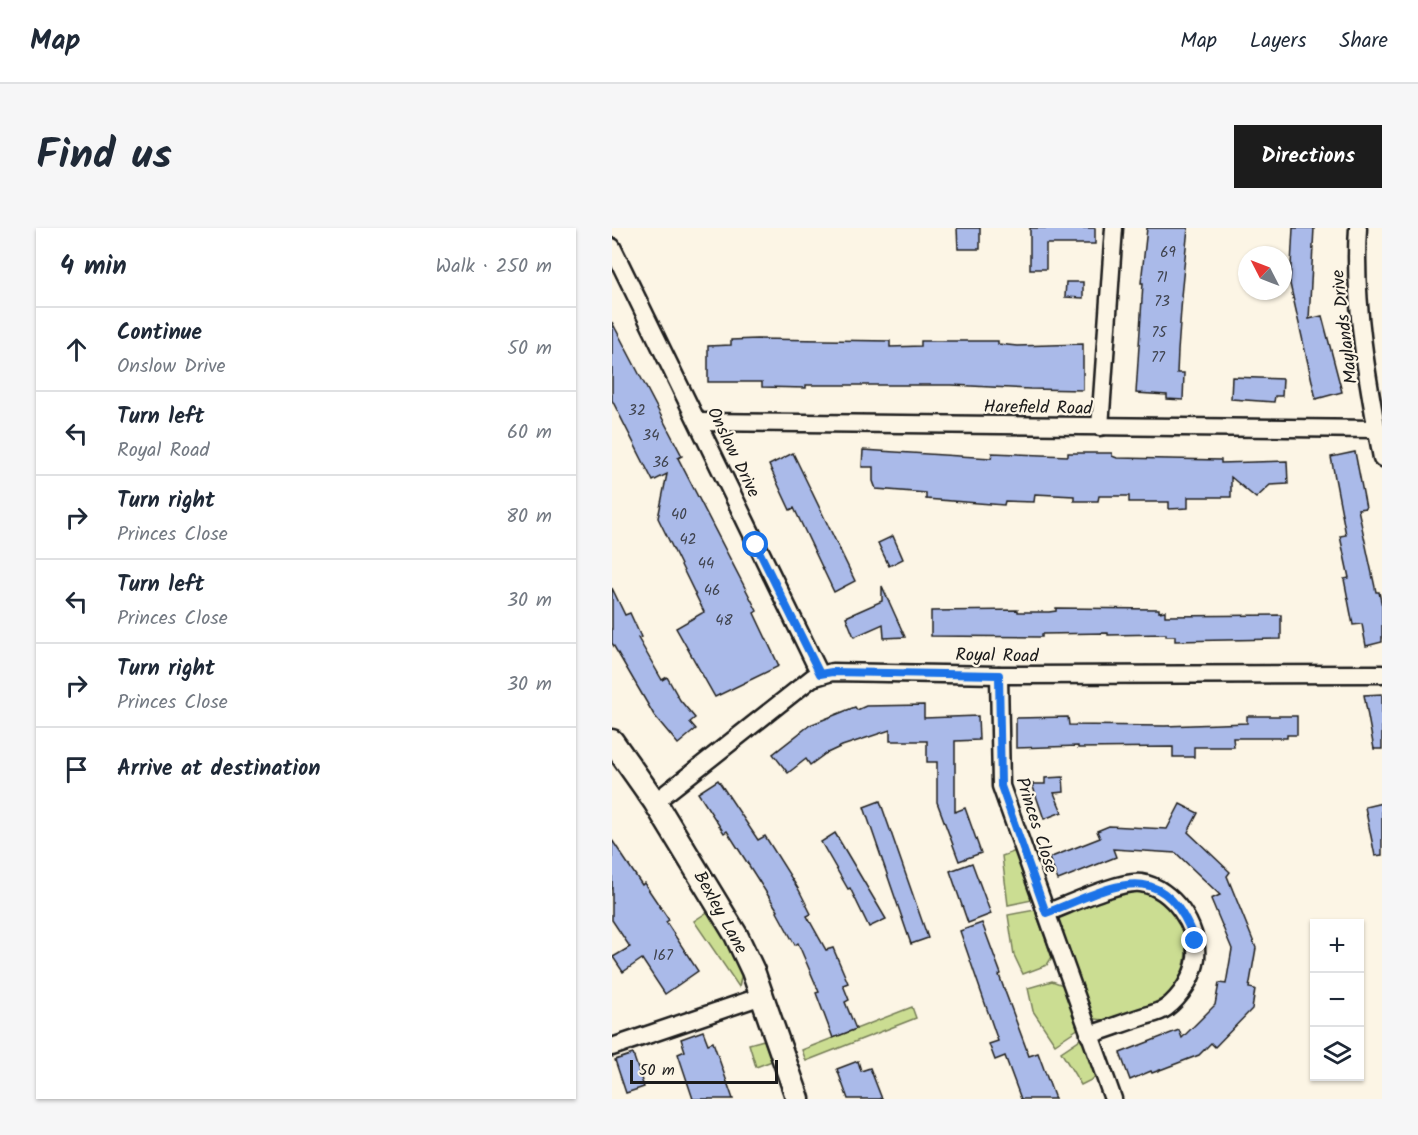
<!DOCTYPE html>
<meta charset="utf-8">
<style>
body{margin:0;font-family:Kalam,sans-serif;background:#f6f6f7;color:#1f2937}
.controls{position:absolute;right:18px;bottom:18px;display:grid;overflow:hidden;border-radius:0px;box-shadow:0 2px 4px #0004}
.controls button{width:54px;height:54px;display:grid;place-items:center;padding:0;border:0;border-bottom:2px solid #e0e1e3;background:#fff;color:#1f2937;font:30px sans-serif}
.compass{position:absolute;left:626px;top:18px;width:54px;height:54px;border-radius:50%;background:#fff;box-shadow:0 2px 4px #0004;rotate:312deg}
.scale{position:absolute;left:18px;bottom:15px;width:148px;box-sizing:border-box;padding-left:6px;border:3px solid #1c1c1c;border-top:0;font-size:16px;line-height:21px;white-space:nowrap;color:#1c1c1c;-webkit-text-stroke:4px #fcf5e5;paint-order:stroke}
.stop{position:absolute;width:18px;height:18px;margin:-14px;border:4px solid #1a73e8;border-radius:50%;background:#fff}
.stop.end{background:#1a73e8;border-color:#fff;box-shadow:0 2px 6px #0008}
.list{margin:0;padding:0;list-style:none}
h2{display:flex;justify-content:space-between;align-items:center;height:78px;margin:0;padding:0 24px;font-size:26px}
h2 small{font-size:20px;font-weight:400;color:#747a83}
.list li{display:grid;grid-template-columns:39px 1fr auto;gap:18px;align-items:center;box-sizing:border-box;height:84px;padding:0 24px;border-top:2px solid #e0e1e3}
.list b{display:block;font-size:22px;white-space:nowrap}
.list p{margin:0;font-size:20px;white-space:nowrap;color:#747a83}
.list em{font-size:20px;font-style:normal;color:#747a83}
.icon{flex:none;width:33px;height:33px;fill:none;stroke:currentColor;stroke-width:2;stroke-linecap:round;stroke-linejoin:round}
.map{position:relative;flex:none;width:770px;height:871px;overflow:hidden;border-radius:0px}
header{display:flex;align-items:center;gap:36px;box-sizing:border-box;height:84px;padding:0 30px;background:#fff;border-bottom:2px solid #e0e1e3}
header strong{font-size:28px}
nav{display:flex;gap:33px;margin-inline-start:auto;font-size:21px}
.intro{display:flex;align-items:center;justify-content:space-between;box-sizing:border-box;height:144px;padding:0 36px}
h1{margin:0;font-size:42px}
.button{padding:15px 27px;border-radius:0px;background:#1c1c1c;color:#fff;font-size:21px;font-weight:700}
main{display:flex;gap:36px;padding:0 36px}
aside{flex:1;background:#fff;border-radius:0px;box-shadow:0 2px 4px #0004}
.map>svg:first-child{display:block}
.green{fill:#cbdd92;stroke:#747c57;stroke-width:1.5}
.building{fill:#aabae9;stroke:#1c1c1c;stroke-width:1.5}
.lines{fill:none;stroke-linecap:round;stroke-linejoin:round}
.street-casing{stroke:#1c1c1c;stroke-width:21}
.secondary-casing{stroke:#1c1c1c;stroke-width:27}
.street{stroke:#fcf5e5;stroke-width:16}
.secondary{stroke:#fcf5e5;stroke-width:22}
.route{stroke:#1a73e8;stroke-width:8}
.labels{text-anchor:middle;stroke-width:4.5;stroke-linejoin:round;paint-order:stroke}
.number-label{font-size:15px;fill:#40444f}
.street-label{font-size:18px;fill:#1c1c1c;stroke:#fcf5e5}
</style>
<header>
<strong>Map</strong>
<nav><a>Map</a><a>Layers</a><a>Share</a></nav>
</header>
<div class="intro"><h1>Find us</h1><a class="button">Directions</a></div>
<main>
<aside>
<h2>4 min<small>Walk · 250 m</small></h2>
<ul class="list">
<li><svg class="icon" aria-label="ahead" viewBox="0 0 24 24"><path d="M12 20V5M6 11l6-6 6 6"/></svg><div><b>Continue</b><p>Onslow Drive</p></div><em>50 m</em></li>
<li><svg class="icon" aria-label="left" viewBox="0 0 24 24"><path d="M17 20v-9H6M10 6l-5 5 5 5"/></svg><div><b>Turn left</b><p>Royal Road</p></div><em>60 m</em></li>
<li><svg class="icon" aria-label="right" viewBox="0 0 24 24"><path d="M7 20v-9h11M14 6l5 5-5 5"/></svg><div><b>Turn right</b><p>Princes Close</p></div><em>80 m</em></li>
<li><svg class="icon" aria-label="left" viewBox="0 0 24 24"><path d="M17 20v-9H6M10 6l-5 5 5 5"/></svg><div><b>Turn left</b><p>Princes Close</p></div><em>30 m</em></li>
<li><svg class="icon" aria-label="right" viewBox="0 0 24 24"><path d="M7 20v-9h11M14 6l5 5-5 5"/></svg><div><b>Turn right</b><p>Princes Close</p></div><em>30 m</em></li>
<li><svg class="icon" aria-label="arrive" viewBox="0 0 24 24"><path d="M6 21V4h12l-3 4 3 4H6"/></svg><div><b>Arrive at destination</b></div></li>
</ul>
</aside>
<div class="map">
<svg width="770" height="871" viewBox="0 0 770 871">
<rect width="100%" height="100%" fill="#fcf5e5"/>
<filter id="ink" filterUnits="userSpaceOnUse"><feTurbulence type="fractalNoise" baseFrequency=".0167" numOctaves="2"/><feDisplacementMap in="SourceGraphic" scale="12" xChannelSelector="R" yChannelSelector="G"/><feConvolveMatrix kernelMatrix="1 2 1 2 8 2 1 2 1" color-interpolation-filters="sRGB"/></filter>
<g filter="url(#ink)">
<g class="green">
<polygon points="404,623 420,672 396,677 390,628"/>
<path d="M520,661C530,664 541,666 550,673C580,698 582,741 554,768C546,776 506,787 493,792L483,791L477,787L443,694L452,685Z"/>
<polygon points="100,681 130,745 127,759 82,693"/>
<polygon points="423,682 440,729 435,737 411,746 402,727 396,687"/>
<polygon points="440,753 451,757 467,800 443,816 421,783 416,760"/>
<polygon points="300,779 304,790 194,833 190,822"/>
<polygon points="470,810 485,849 469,857 449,824"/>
<polygon points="152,812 160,833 144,839 137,816"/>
</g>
<g class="building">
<polygon points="345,0 368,0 368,21 346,21"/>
<polygon points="418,0 483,0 483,16 434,16 434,41 418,41"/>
<polygon points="535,0 576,0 569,68 570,68 566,123 565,145 572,145 571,172 555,171 555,167 524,165 531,55 529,55"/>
<polygon points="681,0 702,0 697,91 710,88 730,164 704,171 678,56"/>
<polygon points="454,54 471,54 471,70 453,69"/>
<polygon points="0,94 70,228 66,230 145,383 142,385 167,438 103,469 64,400 92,384 46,290 55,246 41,253 0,172"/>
<polygon points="145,111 278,113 278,119 309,118 309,113 386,113 386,116 405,118 471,116 471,162 418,161 340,157 194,157 194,160 150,159 150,154 96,154 96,118 119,117 119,112"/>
<polygon points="620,149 671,151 670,168 663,168 662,174 619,171"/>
<polygon points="251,222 379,230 380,225 456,228 456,225 500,225 500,228 505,230 609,232 609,235 675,233 676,256 658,257 644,270 619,249 619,269 576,269 576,280 557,281 557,274 517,274 517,268 487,268 486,273 462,273 462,268 423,266 422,274 393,273 392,277 314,271 314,265 264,261 261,253 261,239 250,239"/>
<polygon points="743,224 754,280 746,281 764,364 767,364 770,378 770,414 754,418 750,396 741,397 732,351 737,350 728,308 734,307 719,229"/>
<polygon points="181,225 243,353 222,364 182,280 178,282 157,237"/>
<polygon points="281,308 291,331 277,338 266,315"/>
<polygon points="270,358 293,409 272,410 271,396 242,409 234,389 270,373"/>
<polygon points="0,360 13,387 18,385 29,409 26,410 50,452 55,449 68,472 83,490 78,494 84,501 66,516 42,487 0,415"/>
<polygon points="444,380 547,381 547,384 553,383 553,388 669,387 669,411 563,413 563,408 554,408 554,406 496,407 496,405 430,406 430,409 319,408 319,383 406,382 406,384 437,384 444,383"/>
<polygon points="770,466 770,521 762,521 752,467"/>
<polygon points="312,477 312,490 366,488 367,512 343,513 343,584 353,580 369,625 347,633 325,574 325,534 315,534 315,513 278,513 278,502 230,518 213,526 198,537 194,531 176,545 161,526 198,497 243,479 245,482 254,478"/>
<polygon points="635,488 685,488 685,507 675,507 675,510 621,510 622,519 582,519 582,529 561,529 561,519 466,520 466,518 404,520 404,490 456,489 457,497 553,498 635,495"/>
<polygon points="451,549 452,564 442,565 450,584 432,591 420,556 433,556 433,550"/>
<polygon points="106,552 146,612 153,608 187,662 199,686 195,688 214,722 221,720 236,755 231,757 237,772 233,774 244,801 221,810 204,765 207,764 186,715 183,717 165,684 166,683 115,603 112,605 86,565"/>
<polygon points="268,573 316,710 299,716 252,579"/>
<polygon points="770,575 770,627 763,628 753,579"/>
<polygon points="568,576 586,585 576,604 618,644 615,648 644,720 637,760 643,761 640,781 603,819 599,815 587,827 540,845 539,843 518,852 508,825 567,802 570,810 603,777 607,755 614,756 620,721 599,671 608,667 564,625 501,621 504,629 446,652 437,630 488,610 485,603 497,598 555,601"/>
<polygon points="223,605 274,691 257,699 238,660 236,661 209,614"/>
<polygon points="0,612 30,657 32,655 57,692 54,694 86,743 53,766 30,731 11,744 1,729 18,719 0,692"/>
<polygon points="360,635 379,686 356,695 338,643"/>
<polygon points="370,695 389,746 387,747 417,828 426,825 443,871 409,871 393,828 383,832 377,816 386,813 348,703"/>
<polygon points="91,803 96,816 101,814 121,871 81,871 66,826 73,823 69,811"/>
<polygon points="21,826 32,859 14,865 3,832"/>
<polygon points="246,833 249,843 258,840 270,871 236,871 225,841"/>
</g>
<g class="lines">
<g class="street-casing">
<g id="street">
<path d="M746,0C741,75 756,156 770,230"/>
<polyline points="0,19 208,446"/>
<polyline points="86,194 765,201"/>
<polyline points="488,199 502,0"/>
<polyline points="387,447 389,558 501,871"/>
<polyline points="43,574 200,450 220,444 387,447 770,446"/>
<path d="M434,685C456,677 508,652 529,655C561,660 587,699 584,730C582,748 569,769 554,780C549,784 540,786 533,788C514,794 496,801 477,807"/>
<polyline points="0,819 150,768"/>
</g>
</g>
<g class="secondary-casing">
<polyline id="secondary" points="0,513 43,574 124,707 141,743 186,871"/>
</g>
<use href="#street" class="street"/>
<use href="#secondary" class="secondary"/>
</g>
</g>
<g class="lines" filter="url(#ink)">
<path class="route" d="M144,317L208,446L220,444L387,447L389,558L434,685C500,660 550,624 583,713"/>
</g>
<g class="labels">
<g class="number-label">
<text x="556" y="29">69</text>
<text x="550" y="54">71</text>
<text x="550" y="78">73</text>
<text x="547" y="109">75</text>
<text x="546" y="134">77</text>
<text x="25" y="187">32</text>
<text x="39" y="212">34</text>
<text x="49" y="239">36</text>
<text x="67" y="291">40</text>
<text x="76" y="316">42</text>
<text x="94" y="340">44</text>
<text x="100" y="367">46</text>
<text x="112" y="397">48</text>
<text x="51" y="732">167</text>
</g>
<g class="street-label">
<text transform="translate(732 99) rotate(-97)" y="6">Maylands Drive</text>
<text transform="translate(426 179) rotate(1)" y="6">Harefield Road</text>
<text transform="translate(122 224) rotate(64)" y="6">Onslow Drive</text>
<text transform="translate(385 427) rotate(1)" y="6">Royal Road</text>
<text transform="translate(425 597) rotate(72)" y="6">Princes Close</text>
<text transform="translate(109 684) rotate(61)" y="6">Bexley Lane</text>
</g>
</g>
</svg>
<div class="controls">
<button>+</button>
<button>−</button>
<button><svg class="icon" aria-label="layers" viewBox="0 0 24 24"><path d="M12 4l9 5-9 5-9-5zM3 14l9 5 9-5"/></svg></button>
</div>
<svg class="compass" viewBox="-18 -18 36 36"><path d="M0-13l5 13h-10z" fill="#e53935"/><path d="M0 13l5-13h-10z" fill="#747a83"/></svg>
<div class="scale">50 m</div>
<div class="stop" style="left:144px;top:317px"></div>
<div class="stop end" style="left:583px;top:713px"></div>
</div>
</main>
